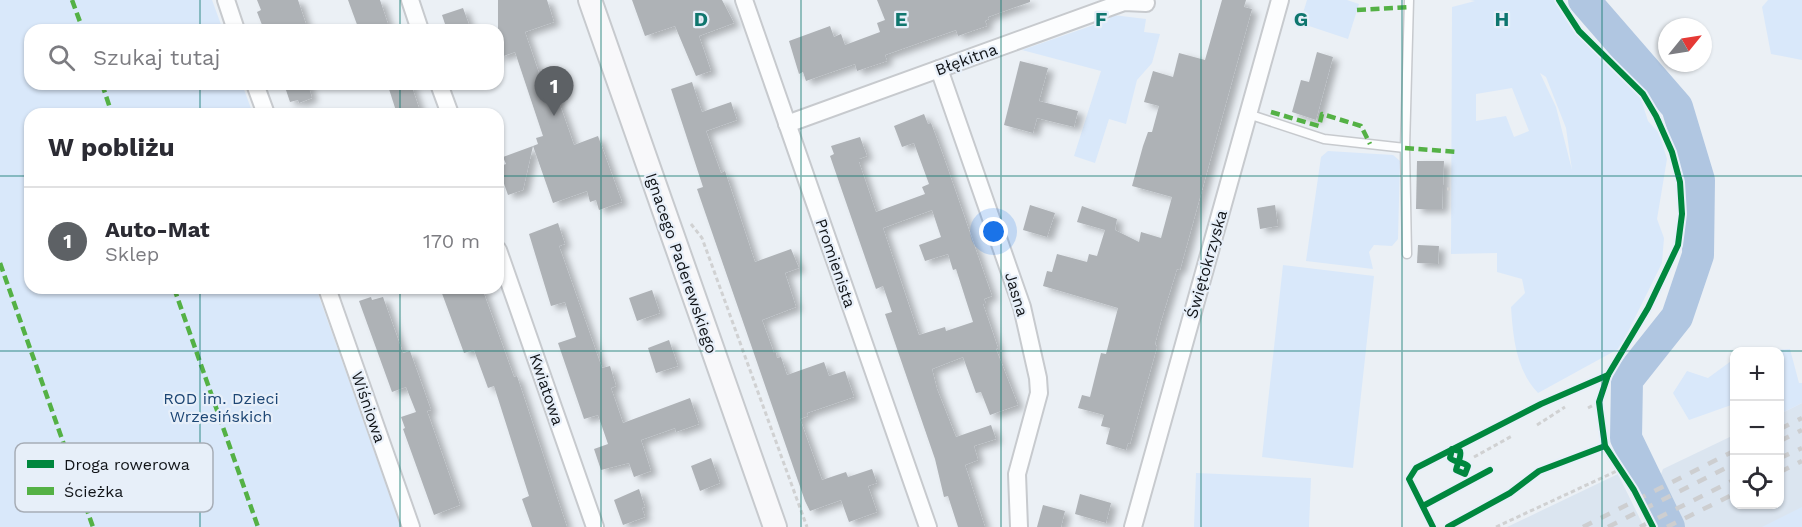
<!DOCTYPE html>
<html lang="pl">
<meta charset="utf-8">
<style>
body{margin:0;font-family:"Work Sans",sans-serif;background:#f7f7f7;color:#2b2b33}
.controls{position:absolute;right:18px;bottom:18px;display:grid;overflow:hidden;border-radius:12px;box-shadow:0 2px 4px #0004}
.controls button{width:54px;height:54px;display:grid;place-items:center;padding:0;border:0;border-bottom:2px solid #e1e1e2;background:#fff;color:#2b2b33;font:30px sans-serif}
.compass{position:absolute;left:1658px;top:18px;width:54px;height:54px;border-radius:50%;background:#fff;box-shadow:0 2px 4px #0004;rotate:60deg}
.you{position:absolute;left:994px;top:232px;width:21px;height:21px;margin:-15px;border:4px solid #fff;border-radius:50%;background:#1a73e8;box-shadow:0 0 0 9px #1a73e833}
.badge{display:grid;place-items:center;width:39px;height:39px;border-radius:50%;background:#5d6165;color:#fff;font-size:20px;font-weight:700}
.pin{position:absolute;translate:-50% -50px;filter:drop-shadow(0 2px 3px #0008)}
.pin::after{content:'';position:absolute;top:32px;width:21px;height:18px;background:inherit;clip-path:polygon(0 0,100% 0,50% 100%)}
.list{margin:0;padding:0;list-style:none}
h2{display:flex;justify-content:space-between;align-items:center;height:78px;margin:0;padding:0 24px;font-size:26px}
h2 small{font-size:20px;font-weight:400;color:#7c7c81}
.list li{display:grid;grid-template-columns:39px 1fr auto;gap:18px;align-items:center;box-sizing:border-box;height:108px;padding:0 24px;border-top:2px solid #e1e1e2}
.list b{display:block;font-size:22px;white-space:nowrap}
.list p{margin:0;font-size:20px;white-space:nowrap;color:#7c7c81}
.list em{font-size:20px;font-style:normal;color:#7c7c81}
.icon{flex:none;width:33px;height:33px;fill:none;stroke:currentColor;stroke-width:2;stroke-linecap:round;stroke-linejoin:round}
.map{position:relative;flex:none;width:1802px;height:527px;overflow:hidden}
.search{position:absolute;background:#fff;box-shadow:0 2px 4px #0004;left:24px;top:24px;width:480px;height:66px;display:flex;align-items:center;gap:15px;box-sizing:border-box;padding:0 21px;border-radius:18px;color:#7c7c81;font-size:22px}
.panel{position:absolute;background:#fff;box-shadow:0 2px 4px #0004;left:24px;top:108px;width:480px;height:186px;border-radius:18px}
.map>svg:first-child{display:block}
.built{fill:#dbe5f0}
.green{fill:#d9e8fa;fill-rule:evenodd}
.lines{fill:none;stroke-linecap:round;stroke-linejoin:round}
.river{stroke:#b0c6e1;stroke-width:32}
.building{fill:#aeb2b6;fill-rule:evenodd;filter:url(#shadow)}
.lane-casing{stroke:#c7cace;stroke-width:11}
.street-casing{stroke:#c7cace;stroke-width:20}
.secondary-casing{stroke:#c7cace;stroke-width:26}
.path{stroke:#d0d1d2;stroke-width:3;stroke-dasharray:4.5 3;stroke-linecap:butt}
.lane{stroke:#fcfdfe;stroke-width:8}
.street{stroke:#fcfdfe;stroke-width:16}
.secondary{stroke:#f8f8fa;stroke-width:22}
.rail{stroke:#cdced0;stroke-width:4.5;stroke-dasharray:10 10;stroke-linecap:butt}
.quiet{stroke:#54b145;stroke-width:4.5;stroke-dasharray:9 4.5;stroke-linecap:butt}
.cycleway-casing{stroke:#e7eff9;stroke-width:10}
.cycleway{stroke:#00873e;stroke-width:6}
.grid{fill:none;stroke:#0f766e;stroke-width:1.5;stroke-opacity:0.55}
.labels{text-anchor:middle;stroke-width:4.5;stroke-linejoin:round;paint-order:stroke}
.street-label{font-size:16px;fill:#111418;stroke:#e7eff9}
.park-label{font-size:16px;fill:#1d4674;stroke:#e7eff9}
.key{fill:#e7eff9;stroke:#a7adb6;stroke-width:1.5}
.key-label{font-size:16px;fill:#111418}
.grid-label{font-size:20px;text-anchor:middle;font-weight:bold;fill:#0f766e;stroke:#e7eff9;stroke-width:4.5;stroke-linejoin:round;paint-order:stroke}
</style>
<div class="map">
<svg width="1802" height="527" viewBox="0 0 1802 527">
<defs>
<filter id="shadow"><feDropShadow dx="6" dy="4" stdDeviation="3" flood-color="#0004"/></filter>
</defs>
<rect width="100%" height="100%" fill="#ebf0f5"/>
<g class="built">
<polygon points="1802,403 1802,512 1772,527 1679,527 1659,480 1663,469 1734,435 1734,504 1780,504 1780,414"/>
<polygon points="1618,474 1644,527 1507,527"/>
</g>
<g class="green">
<polygon points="0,0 212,0 223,30 30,30 30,84 242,84 253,114 30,114 30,288 316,288 401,527 0,527"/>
<polygon points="1307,0 1347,0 1359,4 1348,39 1300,23"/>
<path d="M1470,0H1554L1577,33L1640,96L1648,121L1659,133L1667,159L1657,219L1664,238L1662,263L1620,348L1538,393C1516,370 1513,337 1511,307L1525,293L1522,279L1497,272V253L1451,254L1452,7L1475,1ZM1540,73L1546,77L1566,128L1572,170L1556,107ZM1512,88L1529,131L1514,137L1506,116L1476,121V94Z"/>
<polygon points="1768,0 1802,0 1802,60 1771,54 1762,7"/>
<polygon points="1113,15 1146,19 1144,32 1160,34 1152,63 1137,80 1126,124 1109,119 1095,163 1074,156 1101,71 1022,50 1108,20"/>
<polygon points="1328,151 1393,155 1400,161 1398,239 1392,246 1374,245 1369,252 1373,269 1306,261 1321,157"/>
<polygon points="1283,265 1374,276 1353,468 1262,457"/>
<polygon points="1790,349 1799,383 1802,383 1802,403 1780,414 1780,352 1758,351"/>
<polygon points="1734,359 1734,404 1689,420 1673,393 1687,371 1708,378"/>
<polygon points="1196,473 1311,478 1309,527 1194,527"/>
<polygon points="1802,507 1802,527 1762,527"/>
</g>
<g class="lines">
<polyline class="river" points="1584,0 1677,107 1699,180 1698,255 1677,317 1627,380 1626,438 1669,527"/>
</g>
<g class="building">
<polygon points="257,0 298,0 308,30 264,30 257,12 261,10"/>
<polygon points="348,0 380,0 390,30 359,30"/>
<polygon points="498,0 547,0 554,22 525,32 543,85 552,82 574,145 598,136 622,202 599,210 596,200 590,202 587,191 553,203 533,146 538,144 536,138 543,136 515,52 498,58"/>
<polygon points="632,0 722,0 734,23 699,36 711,71 696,76 675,26 645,36"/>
<polygon points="877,0 1030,0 1030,2 988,17 989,19 985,21 987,26 972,31 958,36 956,30 885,55 887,61 857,71 855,64 806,81 803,72 799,74 789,41 830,26 834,37 841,34 845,45 880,32 877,23 885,20"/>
<polygon points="1222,0 1246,0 1244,7 1252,9 1180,270 1177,269 1161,321 1155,344 1157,347 1130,444 1128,443 1126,450 1106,444 1110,428 1101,426 1104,415 1078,408 1082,395 1090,397 1101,353 1106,354 1118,308 1043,286 1047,271 1052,272 1057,254 1087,262 1089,254 1097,256 1105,230 1077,222 1082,206 1117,219 1115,230 1139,242 1141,232 1161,238 1172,197 1132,186 1143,146 1148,132 1152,132 1159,106 1144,102 1153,71 1173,77 1179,53 1205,60"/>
<polygon points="463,8 471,30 447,30 442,15"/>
<polygon points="1317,52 1333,57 1316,120 1292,112 1301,80 1309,82"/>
<polygon points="1020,61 1048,68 1039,101 1078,111 1074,127 1037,118 1033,133 1004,125"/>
<polygon points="692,82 702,112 731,102 737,120 706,131 721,173 725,171 755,262 791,249 799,268 785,273 796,307 762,320 774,353 776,353 777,358 781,357 787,375 824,362 829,376 845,371 854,397 807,413 808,416 800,419 822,480 846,472 848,477 872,469 877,483 868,486 877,512 849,522 841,500 810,511 805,501 697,189 703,187 671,89"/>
<polygon points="284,84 308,84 312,98 299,103 298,100 290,102"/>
<polygon points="404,84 411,84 421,114 397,114 389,89"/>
<path d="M924,114L928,124L931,123L943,155L992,296L984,299L986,304H983L998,348L996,349L1018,405L990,415L981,392L976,393L963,357L932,369L937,389L956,437L991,425L996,439L974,446L978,460L965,465L985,527H958L948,496L944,497L935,459L885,314L892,312L883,286L876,289L830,156L834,154L831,146L860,137L867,156L859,159V162L876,212L925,194L922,187L929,184L914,143L902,147L894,126ZM932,210L941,237L919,245L925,261L948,254L953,270L956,269L973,322L946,331L945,327L919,335L883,228Z"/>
<polygon points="533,146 523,190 508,195 498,167 506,164 503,157"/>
<polygon points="1417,161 1444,161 1442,209 1416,209"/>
<polygon points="1030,205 1055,213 1047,237 1023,230"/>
<polygon points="1275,205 1278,226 1260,229 1257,208"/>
<polygon points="558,223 565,244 559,246 602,368 610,366 616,386 611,388 623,423 690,398 699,424 676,432 675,428 641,440 651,471 634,477 629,463 601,470 594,449 608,444 598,415 584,419 558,343 576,337 565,302 551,306 529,234"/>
<polygon points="1418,245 1439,246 1438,264 1417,263"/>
<polygon points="440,288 482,288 514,377 517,376 567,527 532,527 522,499 529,496 494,386 488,388 474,350 464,353"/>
<polygon points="652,290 660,313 637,321 629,298"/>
<polygon points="371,297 372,300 383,297 403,353 410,351 431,410 427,411 460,505 434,515 403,429 405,428 401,417 416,412 406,387 392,392 359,301"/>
<polygon points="669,340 678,366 656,373 648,348"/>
<polygon points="711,458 720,483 700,491 691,466"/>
<polygon points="639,489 645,507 642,508 645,517 623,525 614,500"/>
<polygon points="1080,494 1111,503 1106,523 1075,514"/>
<polygon points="1043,505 1065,511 1061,527 1037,527"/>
</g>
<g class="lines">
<g class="lane-casing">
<g id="lane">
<polyline points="1248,114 1324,139 1405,148"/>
<polyline points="1407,254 1405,148 1409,0"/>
</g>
</g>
<g class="street-casing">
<g id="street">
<polyline points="226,0 236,30"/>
<polyline points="410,0 420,30"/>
<polyline points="744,0 928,527"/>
<polyline points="939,69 1022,307 1038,378 1039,393 1017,474 1019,527"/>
<polyline points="255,84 266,114"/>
<polyline points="439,84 450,114"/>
<polyline points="787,124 1124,2 1146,3"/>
<polyline points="498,250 595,527"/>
<polyline points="327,288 411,527"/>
<polyline points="1133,527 1280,0"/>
</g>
</g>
<g class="secondary-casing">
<polyline id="secondary" points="590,0 775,527"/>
</g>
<g class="path">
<polyline points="1447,189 1450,189"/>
<polyline points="691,224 702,238 807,527"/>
<polyline points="1588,408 1599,402"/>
<polyline points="1537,425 1565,407"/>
<polyline points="1474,457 1512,436"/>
<polyline points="1496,527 1621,469"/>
</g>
<use href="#lane" class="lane"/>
<use href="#street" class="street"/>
<use href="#secondary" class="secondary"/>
<g class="rail">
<polyline points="1780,429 1802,418"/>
<polyline points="1780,441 1802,430"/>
<polyline points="1780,458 1802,448"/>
<polyline points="1780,472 1802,461"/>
<polyline points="1583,527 1734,451"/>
<polyline points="1608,527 1734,464"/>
<polyline points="1640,527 1734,480"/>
<polyline points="1667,527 1734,494"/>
</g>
<g class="quiet">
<polyline points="72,0 83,30"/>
<polyline points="1357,10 1409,7"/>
<polyline points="102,84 112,114"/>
<polyline points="1271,112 1319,126 1322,114 1361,126 1370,144"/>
<polyline points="1405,148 1457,152"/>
<polyline points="0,263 93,527"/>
<polyline points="174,288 258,527"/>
</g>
<g class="cycleway-casing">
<g id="cycleway">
<polyline points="1559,0 1579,31 1643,94 1656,116 1672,152 1680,182 1682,214 1678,245 1648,308 1608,375 1599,402 1605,446 1634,490 1653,527"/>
<path d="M1452,449L1450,458C1455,463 1462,461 1468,466L1465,474L1456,470C1457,464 1462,457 1460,451L1452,449"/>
<polyline points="1423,506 1490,470"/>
<polyline points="1433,527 1409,479 1416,468 1541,404 1608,375"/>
<polyline points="1448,527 1510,493 1539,471 1605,446"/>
</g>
</g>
<use href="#cycleway" class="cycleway"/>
</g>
<path class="grid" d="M200,0V30M400,0V30M601,0V527M801,0V527M1001,0V527M1201,0V527M1402,0V527M1602,0V527M200,84V114M400,84V114M0,176H30M498,176H1802M200,288V527M400,288V527M0,351H1802"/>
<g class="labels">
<g class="street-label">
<text transform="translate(966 59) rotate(-20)" y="6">Błękitna</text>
<text transform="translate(682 263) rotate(71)" y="6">Ignacego Paderewskiego</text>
<text transform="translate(836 263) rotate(71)" y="6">Promienista</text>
<text transform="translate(1206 264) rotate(-74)" y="6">Świętokrzyska</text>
<text transform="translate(1017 294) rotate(73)" y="6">Jasna</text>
<text transform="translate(547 389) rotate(71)" y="6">Kwiatowa</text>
<text transform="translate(369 407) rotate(71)" y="6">Wiśniowa</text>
</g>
<g class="park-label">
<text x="221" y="404">ROD im. Dzieci<tspan x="221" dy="18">Wrzesińskich</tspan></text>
</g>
</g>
<rect x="15" y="443" width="198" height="69" rx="9" class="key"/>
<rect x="27" y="460" width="27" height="8" fill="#00873e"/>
<rect x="27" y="487" width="27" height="8" fill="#54b145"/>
<g class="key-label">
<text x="64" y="470">Droga rowerowa</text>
<text x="64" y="497">Ścieżka</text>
</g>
<g class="grid-label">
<text x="701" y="26">D</text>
<text x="901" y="26">E</text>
<text x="1101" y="26">F</text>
<text x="1301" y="26">G</text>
<text x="1502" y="26">H</text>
</g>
</svg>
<div class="controls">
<button>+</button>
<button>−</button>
<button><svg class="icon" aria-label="locate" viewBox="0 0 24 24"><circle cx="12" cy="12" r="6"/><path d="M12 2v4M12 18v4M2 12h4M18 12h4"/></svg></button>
</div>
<svg class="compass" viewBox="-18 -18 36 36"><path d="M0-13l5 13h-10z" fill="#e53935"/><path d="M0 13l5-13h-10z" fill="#7c7c81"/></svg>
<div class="you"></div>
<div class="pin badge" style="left:554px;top:116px">1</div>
<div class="search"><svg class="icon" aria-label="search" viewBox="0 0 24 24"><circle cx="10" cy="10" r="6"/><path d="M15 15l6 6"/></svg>Szukaj tutaj</div>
<section class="panel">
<h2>W pobliżu<small></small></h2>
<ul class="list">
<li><span class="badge">1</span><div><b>Auto-Mat</b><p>Sklep</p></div><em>170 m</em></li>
</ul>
</section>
</div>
